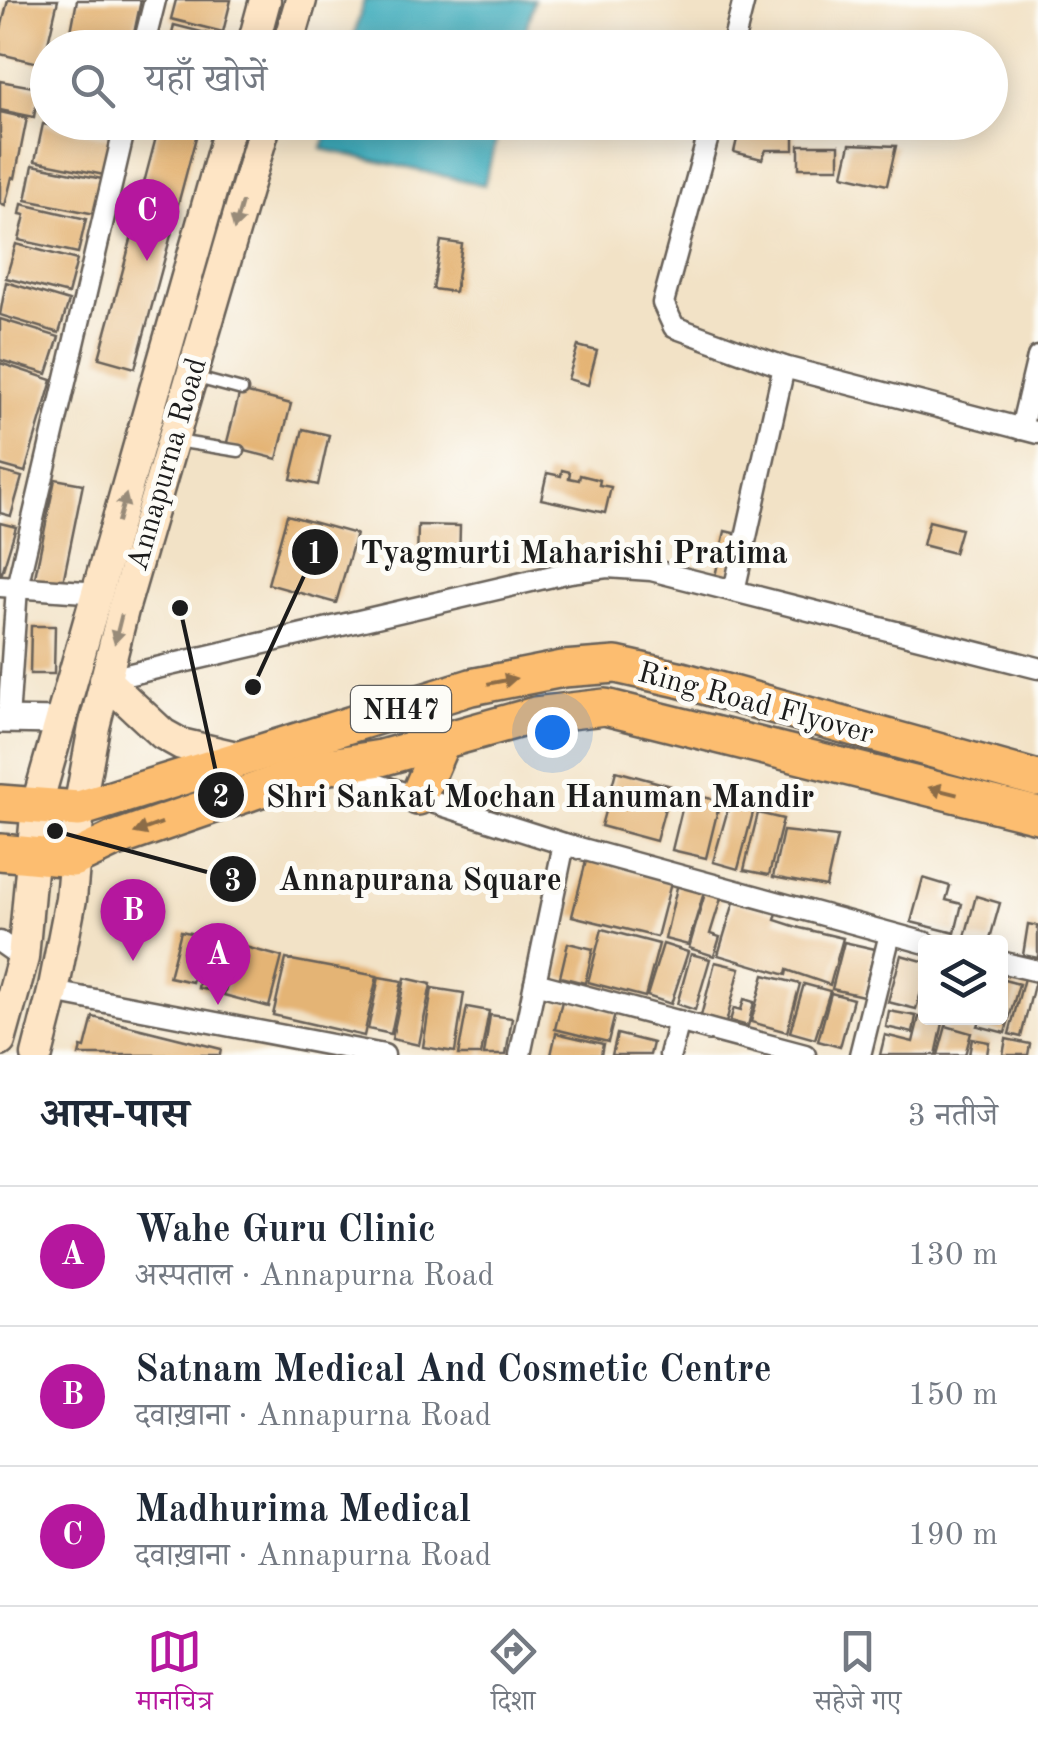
<!DOCTYPE html>
<html lang="hi">
<meta charset="utf-8">
<style>
body{margin:0;font-family:"Old Standard TT","Noto Serif Devanagari",serif;background:#f6f6f7;color:#1f2937}
.controls{position:absolute;right:30px;bottom:30px;display:grid;overflow:hidden;border-radius:10px;box-shadow:0 5px 25px #0003}
.controls button{width:90px;height:90px;display:grid;place-items:center;padding:0;border:0;border-bottom:2px solid #e0e1e3;background:#fff;color:#1f2937;font:50px sans-serif}
.you{position:absolute;left:552px;top:732px;width:35px;height:35px;margin:-25px;border:8px solid #fff;border-radius:50%;background:#1a73e8;box-shadow:0 0 0 15px #1a73e833}
.badge{display:grid;place-items:center;width:65px;height:65px;border-radius:50%;background:#b5179e;color:#fff;font-size:32px;font-weight:700}
.pin{position:absolute;translate:-50% -82px;filter:drop-shadow(0 2px 5px #0008)}
.pin::after{content:'';position:absolute;top:52px;width:35px;height:30px;background:inherit;clip-path:polygon(0 0,100% 0,50% 100%)}
.list{margin:0;padding:0;list-style:none}
h2{display:flex;justify-content:space-between;align-items:center;height:130px;margin:0;padding:0 40px;font-size:42px}
h2 small{font-size:32px;font-weight:400;color:#747a83}
.list li{display:grid;grid-template-columns:65px 1fr auto;gap:30px;align-items:center;box-sizing:border-box;height:140px;padding:0 40px;border-top:2px solid #e0e1e3}
.list b{display:block;font-size:38px;white-space:nowrap}
.list p{margin:0;font-size:32px;white-space:nowrap;color:#747a83}
.list em{font-size:32px;font-style:normal;color:#747a83}
.icon{flex:none;width:55px;height:55px;fill:none;stroke:currentColor;stroke-width:2;stroke-linecap:round;stroke-linejoin:round}
.map{position:relative;flex:none;width:1038px;height:1055px;overflow:hidden}
.search{position:absolute;background:#fff;box-shadow:0 5px 25px #0003;left:30px;right:30px;top:30px;height:110px;display:flex;align-items:center;gap:25px;box-sizing:border-box;padding:0 35px;border-radius:55px;color:#747a83;font-size:38px}
.sheet{height:550px;background:#fff}
nav{display:flex;justify-content:space-around;align-items:center;box-sizing:border-box;height:140px;border-top:2px solid #e0e1e3;background:#fff;font-size:28px;color:#747a83}
nav a{display:grid;justify-items:center;gap:5px}
nav .on{color:#b5179e}
.map>svg:first-child{display:block}
.water{fill:#3eacbc;stroke:#2d646c;stroke-width:2.5}
.building{fill:#e4b475}
.lines{fill:none;stroke-linecap:round;stroke-linejoin:round}
.service-casing{stroke:#676158;stroke-width:15}
.minor-casing{stroke:#676158;stroke-width:25}
.tertiary-casing{stroke:#676158;stroke-width:30}
.secondary-casing{stroke:#676158;stroke-width:35}
.trunk-casing{stroke:#676158;stroke-width:40}
.service{stroke:#fff;stroke-width:10}
.minor{stroke:#fff;stroke-width:20}
.tertiary{stroke:#fff;stroke-width:25}
.secondary{stroke:#fee5c5;stroke-width:30}
.trunk{stroke:#fcbd6f;stroke-width:35}
.oneway{fill:#988b79}
.oneway2{fill:#8c6c46}
.labels{text-anchor:middle;stroke-width:10;stroke-linejoin:round;paint-order:stroke}
.shield{fill:#fdfcf7;stroke:#605f5e;stroke-width:2.5}
.shield-label{font-size:28px;font-weight:bold;fill:#1c1c1c}
.street-label{font-size:30px;fill:#1c1c1c;stroke:#fdfcf7}
.leader{fill:none;stroke:#1c1c1c;stroke-width:4}
.callout-dot{fill:#1c1c1c;stroke:#fdfcf7;stroke-width:4}
.mark-label{font-size:30px;text-anchor:middle;font-weight:bold;fill:#fff}
.callout-label{font-size:32px;text-anchor:middle;font-weight:bold;fill:#1c1c1c;stroke:#fdfcf7;stroke-width:10;stroke-linejoin:round;paint-order:stroke}
</style>
<div class="map">
<svg width="1038" height="1055" viewBox="0 0 1038 1055">
<rect width="100%" height="100%" fill="#fdfcf7"/>
<filter id="ink" filterUnits="userSpaceOnUse"><feTurbulence type="fractalNoise" baseFrequency=".01" numOctaves="2"/><feDisplacementMap in="SourceGraphic" scale="20" xChannelSelector="R" yChannelSelector="G"/><feConvolveMatrix kernelMatrix="1 2 1 2 8 2 1 2 1" color-interpolation-filters="sRGB"/></filter>
<filter id="wash" filterUnits="userSpaceOnUse"><feTurbulence type="fractalNoise" baseFrequency=".0048" numOctaves="4" result="noise"/><feDisplacementMap in="SourceGraphic" scale="40" xChannelSelector="R" yChannelSelector="G"/><feGaussianBlur stdDeviation="2.25" result="paint"/><feColorMatrix in="noise" values="0 0 0 0 0 0 0 0 0 0 0 0 0 0 0 0 0 1.4 0 .05"/><feComposite in="paint" operator="in"/></filter>
<g filter="url(#wash)">
<rect width="100%" height="100%" fill="#f2e2c6"/>
<g class="water">
<polygon points="364,0 534,0 521,47 351,47"/>
<polygon points="330,123 330,122 501,123 484,185 322,149"/>
</g>
<g id="blocks">
<g class="building">
<polygon points="8,0 58,0 43,64 0,54 0,33"/>
<polygon points="77,0 141,0 131,48 95,48 69,42"/>
<polygon points="176,0 231,0 223,32 171,19"/>
<polygon points="174,25 221,37 218,48 169,48"/>
<polygon points="0,81 39,88 34,117 0,110"/>
<polygon points="0,112 27,118 15,178 12,177 5,206 0,204"/>
<polygon points="69,122 123,122 120,136"/>
<polygon points="160,122 199,126 177,208 140,198"/>
<polygon points="741,122 771,122 769,134 794,134 794,150 766,150 762,159 734,152"/>
<polygon points="43,124 112,138 104,175 35,161"/>
<polygon points="850,144 896,146 887,185 843,175"/>
<rect x="799" y="145" width="40" height="23"/>
<polygon points="33,165 102,179 95,214 26,200"/>
<polygon points="141,203 177,213 135,368 99,358"/>
<polygon points="22,204 86,219 78,253 19,240 25,215 20,214"/>
<polygon points="441,241 462,244 455,292 433,289"/>
<polygon points="16,244 77,260 68,294 6,278"/>
<polygon points="6,282 69,301 59,333 0,315"/>
<polygon points="0,319 59,337 47,374 0,360"/>
<polygon points="578,346 597,351 588,385 568,379"/>
<polygon points="0,363 52,380 25,472 0,465"/>
<polygon points="240,391 291,404 277,459 226,446"/>
<polygon points="303,429 329,435 318,485 291,479"/>
<polygon points="562,470 570,472 569,478 579,480 580,475 600,480 599,485 611,487 605,513 541,499 547,473 561,476"/>
<polygon points="0,471 22,477 11,516 0,513"/>
<polygon points="55,479 83,484 62,587 34,582"/>
<polygon points="287,515 356,534 336,603 268,584"/>
<polygon points="929,521 961,529 954,553 923,545"/>
<polygon points="0,523 16,527 1,576 0,576"/>
<polygon points="418,525 460,526 459,564 417,563"/>
<polygon points="725,531 738,534 727,584 714,581"/>
<polygon points="31,626 55,626 54,674 30,674"/>
<polygon points="616,771 671,786 656,841 601,826"/>
<polygon points="686,793 720,801 706,858 672,850"/>
<polygon points="730,802 754,809 738,869 713,862"/>
<polygon points="758,813 783,819 769,875 744,870"/>
<polygon points="783,831 837,837 826,887 773,877"/>
<polygon points="586,861 671,883 657,937 572,916"/>
<polygon points="923,878 950,886 946,900 962,904 955,933 911,922"/>
<polygon points="678,883 705,889 688,945 665,939"/>
<polygon points="706,890 722,895 710,934 720,937 714,956 689,948"/>
<polygon points="976,896 1000,903 989,942 965,937"/>
<polygon points="734,902 777,913 775,920 800,928 843,938 830,985 787,970 786,975 718,955"/>
<polygon points="1028,924 1038,926 1038,958 1023,955"/>
<polygon points="602,929 659,944 645,997 588,982"/>
<polygon points="181,931 203,936 192,982 169,977"/>
<polygon points="207,942 231,947 222,993 198,988"/>
<polygon points="844,942 875,949 863,996 832,989"/>
<polygon points="568,943 593,949 585,983 560,977"/>
<polygon points="663,944 688,952 671,1004 647,996"/>
<polygon points="238,945 282,957 269,1007 224,995"/>
<polygon points="691,954 710,959 695,1010 677,1004"/>
<polygon points="901,955 926,962 926,975 916,1009 888,1002"/>
<polygon points="286,959 377,976 364,1036 273,1015"/>
<polygon points="715,962 740,968 726,1023 701,1016"/>
<polygon points="764,975 800,984 787,1032 751,1022"/>
<polygon points="379,977 402,981 391,1034 368,1029"/>
<polygon points="405,978 431,984 419,1045 392,1039"/>
<polygon points="1024,978 1035,981 1021,1037 1009,1034"/>
<polygon points="1000,979 1019,984 1005,1033 978,1026 981,1018 1000,1018"/>
<polygon points="804,984 830,991 815,1039 790,1032"/>
<polygon points="432,988 464,993 455,1052 423,1047"/>
<polygon points="831,993 853,999 840,1047 818,1041"/>
<polygon points="744,999 754,1002 748,1026 730,1021 734,1008 741,1010"/>
<polygon points="562,1001 615,1014 608,1042 555,1029"/>
<polygon points="467,1007 489,1011 481,1055 458,1055"/>
<polygon points="889,1011 916,1016 913,1033 886,1027"/>
<polygon points="490,1015 512,1018 506,1055 484,1055"/>
<polygon points="93,1017 221,1049 220,1055 79,1055 81,1047 85,1048"/>
<polygon points="919,1017 943,1023 936,1055 880,1055 885,1035 913,1042"/>
<polygon points="946,1026 971,1033 965,1055 938,1055"/>
<polygon points="556,1033 603,1044 601,1055 551,1055"/>
<polygon points="617,1034 653,1043 650,1055 612,1055"/>
<polygon points="972,1039 989,1042 987,1055 969,1055"/>
<polygon points="1006,1039 1030,1044 1028,1055 1003,1055"/>
</g>
</g>
</g>
<g filter="url(#ink)">
<use href="#blocks" fill-opacity="0" stroke="#676158" stroke-width="2.5"/>
<g class="lines">
<g class="service-casing">
<g id="service">
<polyline points="197,378 242,390"/>
<polyline points="176,441 239,451"/>
</g>
</g>
<g class="minor-casing">
<g id="minor">
<polyline points="143,48 155,0"/>
<polyline points="732,48 744,0"/>
<polyline points="712,122 663,303 674,327 784,367 1038,433"/>
<polyline points="1021,429 1038,357"/>
<polyline points="0,586 99,593"/>
<polyline points="734,591 784,367"/>
<polyline points="105,680 570,572 607,567 651,570 1038,668"/>
<polyline points="8,720 17,587 126,122"/>
<polyline points="338,772 564,844 520,1055"/>
<polyline points="564,844 926,943"/>
<polyline points="0,942 23,958"/>
<polyline points="1000,962 1038,971"/>
<polyline points="535,983 805,1055"/>
<polyline points="53,992 384,1055"/>
<polyline points="670,1055 679,1021"/>
<polyline points="860,1055 890,934"/>
</g>
</g>
<g class="tertiary-casing">
<polyline id="tertiary" points="0,720 59,721"/>
</g>
<g class="secondary-casing">
<g id="secondary">
<polyline points="252,48 265,0"/>
<polyline points="287,48 301,0"/>
<polyline points="105,680 163,734 181,744 241,758"/>
<polyline points="0,1041 23,958 37,804 231,122"/>
<polyline points="37,1055 53,992 71,899 79,809 94,727 123,610 266,122"/>
</g>
</g>
<g class="trunk-casing">
<g id="trunk">
<polyline points="418,797 442,741"/>
<polyline points="0,803 79,809 471,687 563,669 616,665 678,679 1038,779"/>
<polyline points="0,852 73,859 113,840 324,767 381,758 535,715 605,707 1038,815"/>
</g>
</g>
<use href="#service" class="service"/>
<use href="#minor" class="minor"/>
<use href="#tertiary" class="tertiary"/>
<use href="#secondary" class="secondary"/>
<use href="#trunk" class="trunk"/>
</g>
<defs><path id="oneway-solid" d="M-6-.8H1V-3.2L6.5 0L1 3.2V.8H-6Z" transform="scale(2.5)"/></defs>
<g class="oneway">
<use href="#oneway-solid" transform="translate(238 216) rotate(106)"/>
<use href="#oneway-solid" transform="translate(122 508) rotate(-74)"/>
<use href="#oneway-solid" transform="translate(118 629) rotate(104)"/>
</g>
<g class="oneway2">
<use href="#oneway-solid" transform="translate(502 681) rotate(-11)"/>
<use href="#oneway-solid" transform="translate(943 791) rotate(-166)"/>
<use href="#oneway-solid" transform="translate(148 828) rotate(160)"/>
</g>
</g>
<g class="labels">
<rect class="shield" x="351" y="686" width="100" height="46" rx="8"/>
<g class="shield-label">
<text x="401" y="719">NH47</text>
</g>
<g class="street-label">
<text transform="translate(166 464) rotate(-74)" y="10">Annapurna Road</text>
<text transform="translate(756 702) rotate(15)" y="10">Ring Road Flyover</text>
</g>
</g>
<path class="leader" d="M253 687L315 552M180 608L221 795M55 831L233 879"/>
<g class="callout-dot">
<circle cx="253" cy="687" r="10"/>
<circle cx="180" cy="608" r="10"/>
<circle cx="55" cy="831" r="10"/>
<circle cx="315" cy="552" r="25"/>
<circle cx="221" cy="795" r="25"/>
<circle cx="233" cy="879" r="25"/>
</g>
<g class="mark-label">
<text x="315" y="563">1</text>
<text x="221" y="806">2</text>
<text x="233" y="890">3</text>
</g>
<g class="callout-label">
<text x="574" y="563">Tyagmurti Maharishi Pratima</text>
<text x="540" y="807">Shri Sankat Mochan Hanuman Mandir</text>
<text x="420" y="890">Annapurana Square</text>
</g>
</svg>
<div class="controls">
<button><svg class="icon" aria-label="layers" viewBox="0 0 24 24"><path d="M12 4l9 5-9 5-9-5zM3 14l9 5 9-5"/></svg></button>
</div>
<div class="you"></div>
<div class="pin badge" style="left:218px;top:1005px">A</div>
<div class="pin badge" style="left:133px;top:961px">B</div>
<div class="pin badge" style="left:147px;top:261px">C</div>
<div class="search"><svg class="icon" aria-label="search" viewBox="0 0 24 24"><circle cx="10" cy="10" r="6"/><path d="M15 15l6 6"/></svg>यहाँ खोजें</div>
</div>
<section class="sheet">
<h2>आस-पास<small>3 नतीजे</small></h2>
<ul class="list">
<li><span class="badge">A</span><div><b>Wahe Guru Clinic</b><p>अस्पताल · Annapurna Road</p></div><em>130 m</em></li>
<li><span class="badge">B</span><div><b>Satnam Medical And Cosmetic Centre</b><p>दवाख़ाना · Annapurna Road</p></div><em>150 m</em></li>
<li><span class="badge">C</span><div><b>Madhurima Medical</b><p>दवाख़ाना · Annapurna Road</p></div><em>190 m</em></li>
</ul>
</section>
<nav>
<a class="on"><svg class="icon" aria-label="map" viewBox="0 0 24 24"><path d="M3 6l6-2 6 2 6-2v14l-6 2-6-2-6 2zM9 4v14M15 6v14"/></svg>मानचित्र</a>
<a><svg class="icon" aria-label="directions" viewBox="0 0 24 24"><path d="M12 3l9 9-9 9-9-9zM9 14v-3h6M13 9l2 2-2 2"/></svg>दिशा</a>
<a><svg class="icon" aria-label="saved" viewBox="0 0 24 24"><path d="M7 4h10v16l-5-4-5 4z"/></svg>सहेजे गए</a>
</nav>
